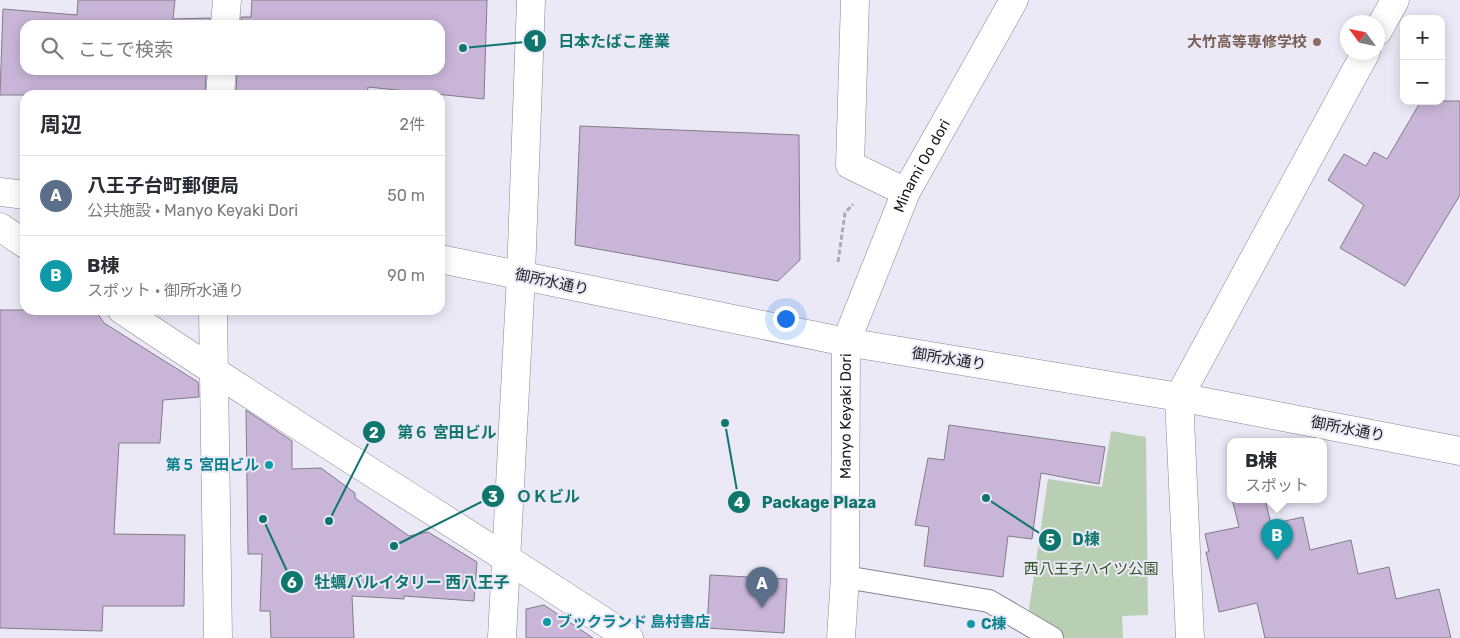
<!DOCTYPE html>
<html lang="ja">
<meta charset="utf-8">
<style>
body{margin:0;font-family:Rubik,"Noto Sans JP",sans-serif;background:#f7f7f7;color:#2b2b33}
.controls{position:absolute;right:15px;top:15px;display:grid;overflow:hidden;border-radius:10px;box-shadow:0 2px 12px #0003}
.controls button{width:45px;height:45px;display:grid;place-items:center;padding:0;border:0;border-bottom:1px solid #e1e1e2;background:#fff;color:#2b2b33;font:25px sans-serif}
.compass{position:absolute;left:1340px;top:15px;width:45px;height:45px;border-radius:50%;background:#fff;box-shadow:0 2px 12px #0003;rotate:303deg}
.you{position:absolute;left:785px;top:318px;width:18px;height:18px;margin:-12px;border:4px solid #fff;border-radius:50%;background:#1a73e8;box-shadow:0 0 0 8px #1a73e833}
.badge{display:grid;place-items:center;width:32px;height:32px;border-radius:50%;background:#0b8043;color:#fff;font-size:16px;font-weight:700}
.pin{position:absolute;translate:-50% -41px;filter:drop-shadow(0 1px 2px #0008)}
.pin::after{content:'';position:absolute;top:26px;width:18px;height:15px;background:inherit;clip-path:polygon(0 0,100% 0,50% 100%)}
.popup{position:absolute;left:1227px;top:438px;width:100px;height:65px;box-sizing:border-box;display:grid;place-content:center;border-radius:10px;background:#fff;filter:drop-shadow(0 1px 4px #0005);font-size:16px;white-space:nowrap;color:#7c7c81}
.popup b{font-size:19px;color:#2b2b33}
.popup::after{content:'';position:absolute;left:50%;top:100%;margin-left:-10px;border:10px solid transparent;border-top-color:#fff}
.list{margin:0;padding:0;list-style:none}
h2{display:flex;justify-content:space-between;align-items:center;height:65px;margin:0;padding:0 20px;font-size:21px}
h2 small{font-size:16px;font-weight:400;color:#7c7c81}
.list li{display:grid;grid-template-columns:32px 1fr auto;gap:15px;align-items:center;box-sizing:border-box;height:80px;padding:0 20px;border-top:1px solid #e1e1e2}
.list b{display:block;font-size:19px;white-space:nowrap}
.list p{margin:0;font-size:16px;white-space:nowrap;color:#7c7c81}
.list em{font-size:16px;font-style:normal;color:#7c7c81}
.icon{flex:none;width:28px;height:28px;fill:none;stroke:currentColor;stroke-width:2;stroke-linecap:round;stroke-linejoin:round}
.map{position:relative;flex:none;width:1460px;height:638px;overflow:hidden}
.search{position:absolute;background:#fff;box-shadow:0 2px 12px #0003;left:20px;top:20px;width:425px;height:55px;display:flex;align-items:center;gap:12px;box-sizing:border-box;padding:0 18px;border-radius:15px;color:#7c7c81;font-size:19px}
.panel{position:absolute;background:#fff;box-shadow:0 2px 12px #0003;left:20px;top:90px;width:425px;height:225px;border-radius:15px}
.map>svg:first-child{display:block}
.green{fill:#b9cfb3}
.building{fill:#c9b5d7;stroke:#827c87}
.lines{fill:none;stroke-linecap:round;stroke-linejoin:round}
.service-casing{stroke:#878591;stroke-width:24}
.minor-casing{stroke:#878591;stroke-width:29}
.tertiary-casing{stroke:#878591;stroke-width:29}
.path{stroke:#adabb6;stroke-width:3;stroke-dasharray:5 2.5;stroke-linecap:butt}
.service{stroke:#fff;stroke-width:22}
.minor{stroke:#fff;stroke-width:28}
.tertiary{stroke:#fff;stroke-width:28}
.education-dot{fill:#8d6e63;stroke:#ebe9f6;stroke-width:2}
.culture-dot{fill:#0f9aa8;stroke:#ebe9f6;stroke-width:2}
.labels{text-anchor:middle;stroke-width:4;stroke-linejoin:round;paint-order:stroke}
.education-label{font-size:15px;font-weight:bold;fill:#785e54;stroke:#ebe9f6;text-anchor:end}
.street-label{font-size:15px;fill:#1c1c20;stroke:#ebe9f6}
.culture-label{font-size:15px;font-weight:bold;fill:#0d838f;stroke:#ebe9f6;text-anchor:start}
.park-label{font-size:15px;fill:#345628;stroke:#ebe9f6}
.leader{fill:none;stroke:#0f766e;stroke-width:2}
.callout-dot{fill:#0f766e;stroke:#ebe9f6;stroke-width:2}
.mark-label{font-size:15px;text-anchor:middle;font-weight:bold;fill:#fff}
.callout-label{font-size:16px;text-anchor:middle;font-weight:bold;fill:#0f766e;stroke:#ebe9f6;stroke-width:4;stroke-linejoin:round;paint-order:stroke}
</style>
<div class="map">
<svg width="1460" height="638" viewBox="0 0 1460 638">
<rect width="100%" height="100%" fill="#ebe9f6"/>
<polygon class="green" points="1111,431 1146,437 1148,615 1122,616 1123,638 1052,638 1027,623 1048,479 1102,487"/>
<g class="building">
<polygon points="78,0 175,0 173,19 210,18 210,25 25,25 25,70 206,70 205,95 0,95 3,9 77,15"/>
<polygon points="252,0 487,0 484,99 368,87 367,95 236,95 237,70 440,70 440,25 241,25 241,17 251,17"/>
<polygon points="1421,101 1460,101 1460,195 1405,286 1340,248 1364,205 1328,180 1344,154 1366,166 1374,152 1387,159"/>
<polygon points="580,126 799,135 800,260 778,281 575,245"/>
<polygon points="0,310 95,310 104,323 198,382 199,397 163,400 160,443 119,443 114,534 185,535 184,606 103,606 102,631 0,628"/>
<polygon points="246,410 292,441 292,469 321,468 355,493 355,498 409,536 428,532 477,562 474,601 404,596 404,599 352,596 354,638 271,638 270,611 260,611 262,554 248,554"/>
<polygon points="949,425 1105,447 1099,484 1041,473 1032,539 1008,536 1003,577 924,566 929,527 915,525 928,458 944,460"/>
<polygon points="1232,499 1265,499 1271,524 1303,517 1310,550 1351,540 1358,574 1389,567 1396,599 1439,589 1451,638 1265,638 1257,603 1219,612 1206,552 1209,552 1205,534 1239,527"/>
<polygon points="710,575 787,579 784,633 707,628"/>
<polygon points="544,605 593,638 526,638 526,609"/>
</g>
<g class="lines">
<g class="service-casing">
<polyline id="service" points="845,577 989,601 1052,638"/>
</g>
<g class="minor-casing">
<g id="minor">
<polyline points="855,0 850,165 906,192"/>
<polyline points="225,25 227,0"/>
<polyline points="1378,31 1395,0"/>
<polyline points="220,95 222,70"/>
<polyline points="0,227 25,244"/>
<path d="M122,310C289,423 461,527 629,638"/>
<polyline points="213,310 218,638"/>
<polyline points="502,638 521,275 531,0"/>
<polyline points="1190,638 1179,397 1366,52"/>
</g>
</g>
<g class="tertiary-casing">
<g id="tertiary">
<polyline points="0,192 25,195"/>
<polyline points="440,259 846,342 1179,397 1460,451"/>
<path id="s1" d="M841,638L845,577L846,342L906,192L1014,0"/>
</g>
</g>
<polyline class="path" points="838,262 845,213 853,204"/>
<use href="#service" class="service"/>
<use href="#minor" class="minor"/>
<use href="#tertiary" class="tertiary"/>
</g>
<circle class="education-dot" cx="1317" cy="42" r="5"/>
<g class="culture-dot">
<circle cx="269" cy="465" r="5"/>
<circle cx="547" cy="622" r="5"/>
<circle cx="971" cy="624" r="5"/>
</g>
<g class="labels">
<g class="education-label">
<text x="1307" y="47">大竹高等専修学校</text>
</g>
<g class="street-label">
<text dy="5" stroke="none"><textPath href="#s1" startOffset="488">Minami Oo dori</textPath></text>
<text transform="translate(552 282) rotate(12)" y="5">御所水通り</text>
<text transform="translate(949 359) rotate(9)" y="5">御所水通り</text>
<text dy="5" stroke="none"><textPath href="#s1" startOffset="222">Manyo Keyaki Dori</textPath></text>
<text transform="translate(1348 429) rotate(11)" y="5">御所水通り</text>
</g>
<g class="culture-label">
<text x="259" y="470" text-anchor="end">第５ 宮田ビル</text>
<text x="557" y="627">ブックランド 島村書店</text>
<text x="981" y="629">C棟</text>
</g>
<g class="park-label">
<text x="1091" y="574">西八王子ハイツ公園</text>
</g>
</g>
<path class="leader" d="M463 48L535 41M329 521L374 432M394 546L493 496M725 423L739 502M986 498L1050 540M263 519L292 582"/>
<g class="callout-dot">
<circle cx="463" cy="48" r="5"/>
<circle cx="329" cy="521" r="5"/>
<circle cx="394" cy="546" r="5"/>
<circle cx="725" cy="423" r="5"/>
<circle cx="986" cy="498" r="5"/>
<circle cx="263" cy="519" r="5"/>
<circle cx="535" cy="41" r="12"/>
<circle cx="374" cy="432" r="12"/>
<circle cx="493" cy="496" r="12"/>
<circle cx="739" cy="502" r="12"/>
<circle cx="1050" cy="540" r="12"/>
<circle cx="292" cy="582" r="12"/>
</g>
<g class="mark-label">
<text x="535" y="46">1</text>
<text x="374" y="438">2</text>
<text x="493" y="502">3</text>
<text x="739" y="508">4</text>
<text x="1050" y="545">5</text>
<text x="292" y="588">6</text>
</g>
<g class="callout-label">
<text x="614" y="47">日本たばこ産業</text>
<text x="447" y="438">第６ 宮田ビル</text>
<text x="548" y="502">ＯＫビル</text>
<text x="819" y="508">Package Plaza</text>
<text x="1086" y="545">D棟</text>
<text x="412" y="588">牡蠣バルイタリー 西八王子</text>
</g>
</svg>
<div class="controls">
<button>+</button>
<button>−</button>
</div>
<svg class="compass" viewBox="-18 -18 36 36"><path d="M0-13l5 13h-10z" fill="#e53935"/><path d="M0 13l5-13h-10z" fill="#7c7c81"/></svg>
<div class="you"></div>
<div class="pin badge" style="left:762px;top:608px;background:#5c6f8a">A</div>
<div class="pin badge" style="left:1277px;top:560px;background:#0f9aa8">B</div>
<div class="popup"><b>B棟</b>スポット</div>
<div class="search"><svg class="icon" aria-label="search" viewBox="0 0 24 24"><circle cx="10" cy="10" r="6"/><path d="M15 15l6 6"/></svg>ここで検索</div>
<section class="panel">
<h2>周辺<small>2件</small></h2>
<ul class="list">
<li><span class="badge" style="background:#5c6f8a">A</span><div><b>八王子台町郵便局</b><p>公共施設 · Manyo Keyaki Dori</p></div><em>50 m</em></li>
<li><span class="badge" style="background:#0f9aa8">B</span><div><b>B棟</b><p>スポット · 御所水通り</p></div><em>90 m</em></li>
</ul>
</section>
</div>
